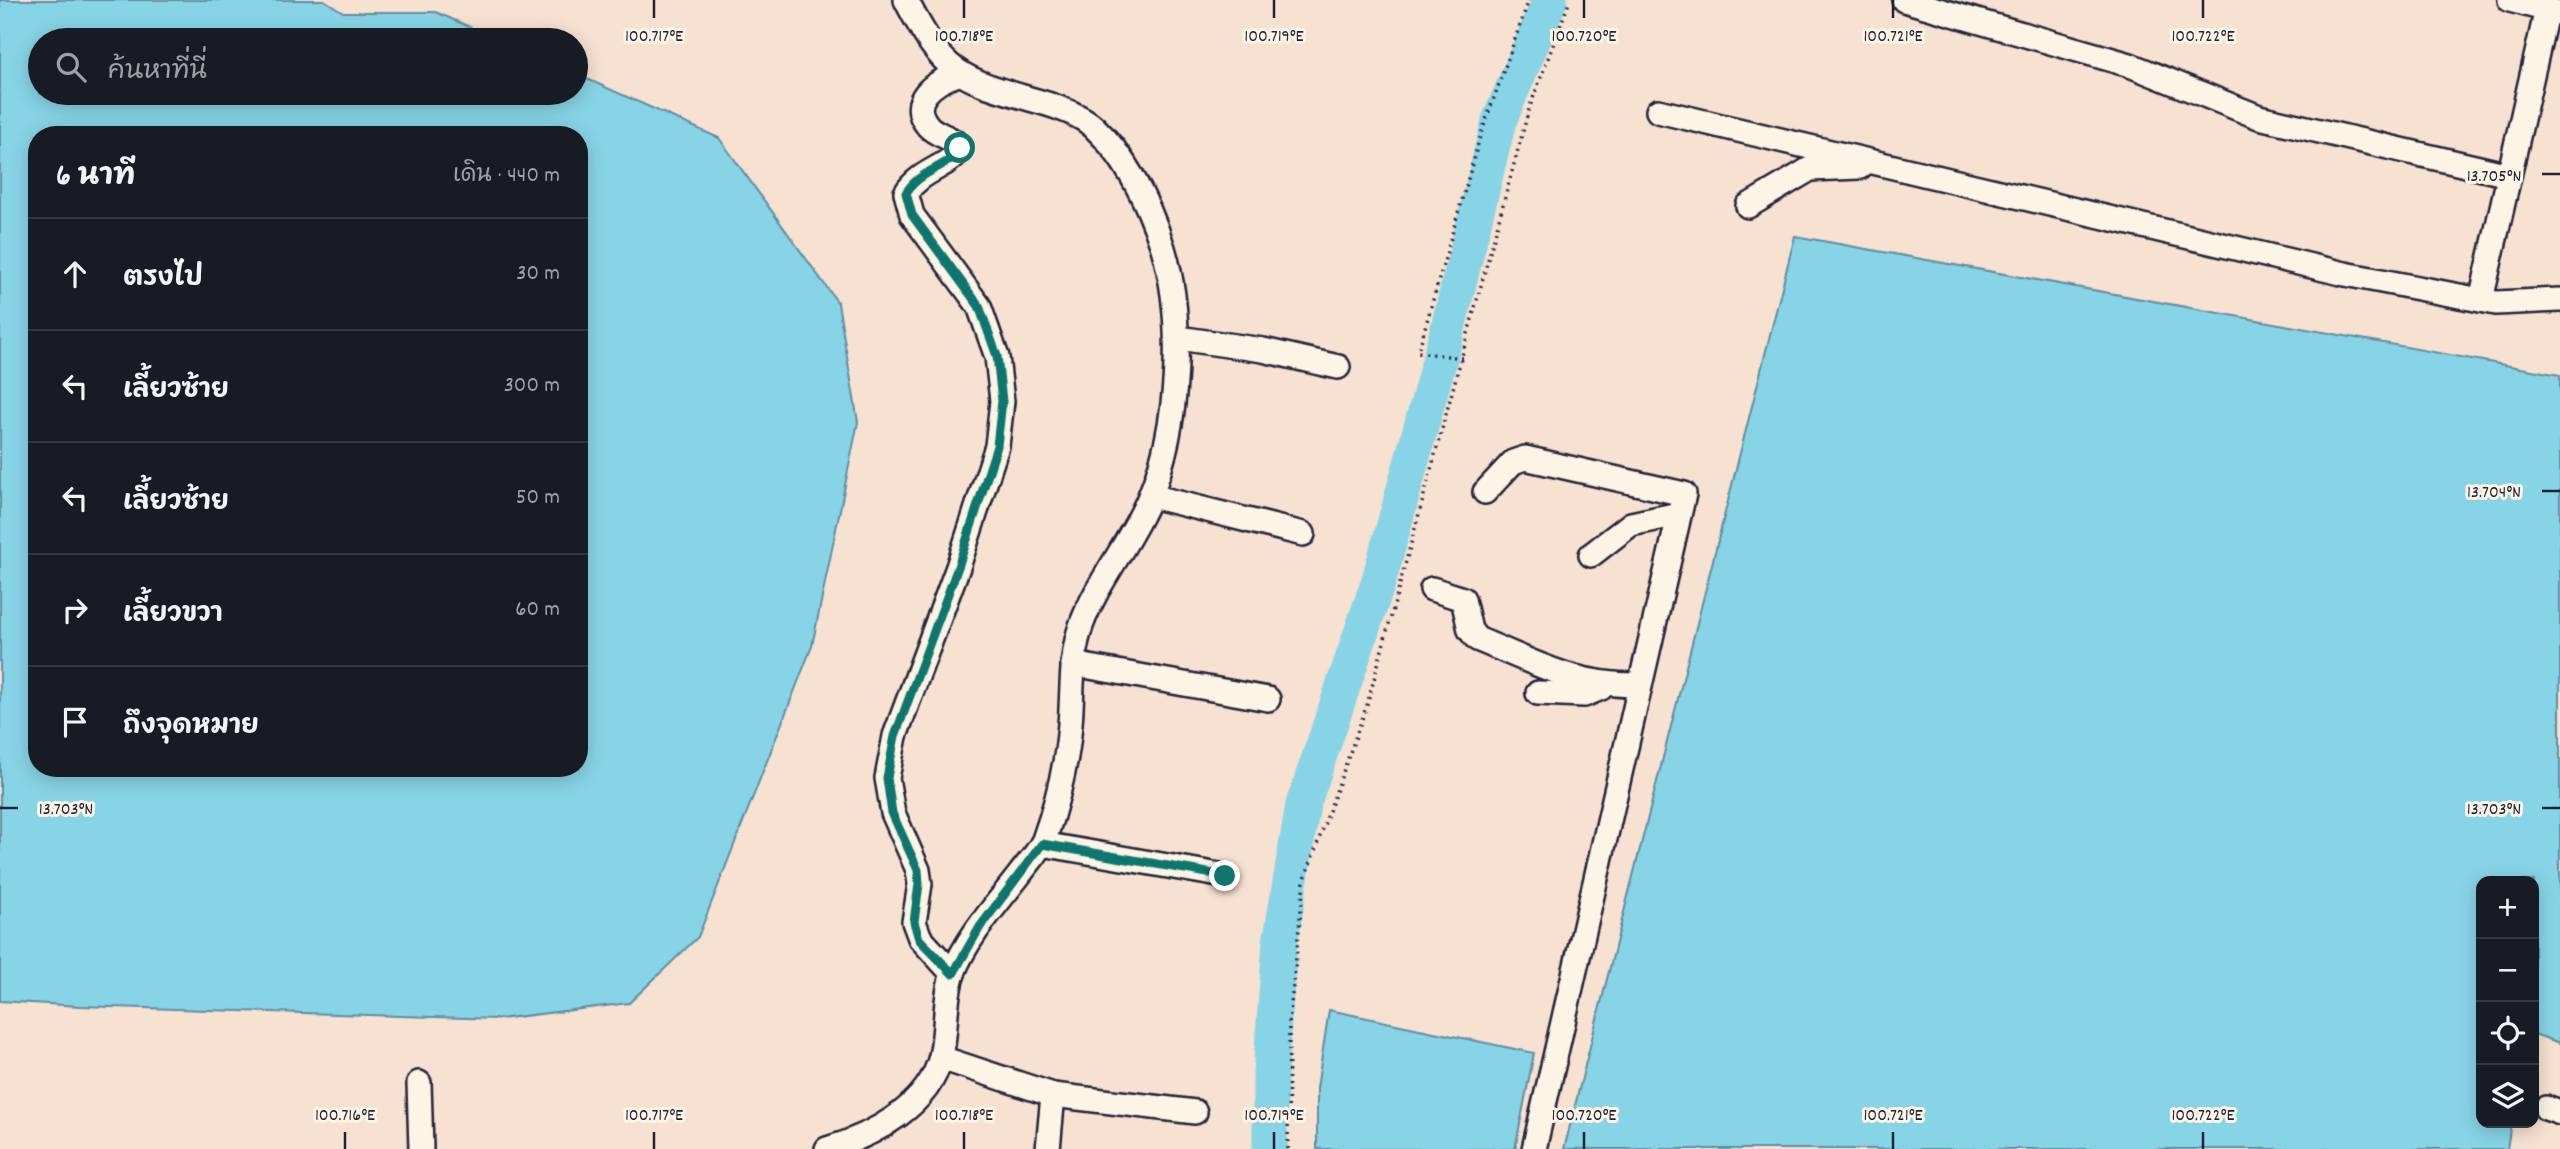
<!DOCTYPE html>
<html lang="th">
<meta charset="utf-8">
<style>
body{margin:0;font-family:Dekko,"Playpen Sans Thai",sans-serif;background:#20242c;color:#f1f3f6}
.controls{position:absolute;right:21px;bottom:21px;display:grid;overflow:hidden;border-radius:14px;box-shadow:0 4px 18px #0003}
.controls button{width:63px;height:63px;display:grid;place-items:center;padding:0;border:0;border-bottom:2px solid #363941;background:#171b24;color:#f1f3f6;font:35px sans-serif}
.stop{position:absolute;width:21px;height:21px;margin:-16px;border:5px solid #0f766e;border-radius:50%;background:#fff}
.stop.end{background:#0f766e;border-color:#fff;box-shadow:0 2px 7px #0008}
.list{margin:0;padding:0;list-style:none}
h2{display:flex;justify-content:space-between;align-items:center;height:91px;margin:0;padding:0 28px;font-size:30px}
h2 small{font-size:23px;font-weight:400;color:#9ea1a6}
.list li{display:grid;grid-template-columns:46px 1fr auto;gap:21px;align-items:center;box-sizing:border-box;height:112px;padding:0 28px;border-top:2px solid #363941}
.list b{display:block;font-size:26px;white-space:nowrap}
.list em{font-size:23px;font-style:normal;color:#9ea1a6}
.icon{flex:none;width:38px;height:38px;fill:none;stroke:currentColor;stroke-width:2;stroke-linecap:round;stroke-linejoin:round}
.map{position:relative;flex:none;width:2560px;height:1149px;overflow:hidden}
.search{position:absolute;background:#171b24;box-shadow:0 4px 18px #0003;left:28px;top:28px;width:560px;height:77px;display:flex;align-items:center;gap:18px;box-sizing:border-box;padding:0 24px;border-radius:38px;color:#9ea1a6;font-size:26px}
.panel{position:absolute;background:#171b24;box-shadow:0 4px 18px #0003;left:28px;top:126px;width:560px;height:651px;border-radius:28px}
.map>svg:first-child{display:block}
.water{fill:#87d4e6;stroke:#5f8da2;stroke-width:2;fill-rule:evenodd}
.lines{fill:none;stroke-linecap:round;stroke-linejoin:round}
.river{stroke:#87d4e6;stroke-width:35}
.minor-casing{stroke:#22223b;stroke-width:28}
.path{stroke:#22223b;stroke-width:3.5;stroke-dasharray:2 5;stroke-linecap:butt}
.minor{stroke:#fcf5e5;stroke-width:23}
.route{stroke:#0f766e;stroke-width:9}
.ticks{fill:none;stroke:#22223b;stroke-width:2.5}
.ticks-label{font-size:18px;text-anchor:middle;fill:#22223b;stroke:#fcf5e5;stroke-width:6;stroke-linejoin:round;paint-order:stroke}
</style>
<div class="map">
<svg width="2560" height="1149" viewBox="0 0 2560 1149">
<rect width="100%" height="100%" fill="#f7e1d1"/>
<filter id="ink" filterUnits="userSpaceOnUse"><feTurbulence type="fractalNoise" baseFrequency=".0143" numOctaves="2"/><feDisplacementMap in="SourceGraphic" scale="14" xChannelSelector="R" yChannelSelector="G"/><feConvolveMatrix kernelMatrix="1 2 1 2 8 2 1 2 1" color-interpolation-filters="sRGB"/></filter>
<g filter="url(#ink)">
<g class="water">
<path d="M0,0H324L343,12H436L499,40H40V93H576V74L719,138L838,303L858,422L812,646L698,937L629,1003L499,1019L80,1006L0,1001ZM37,135H579V768H37Z"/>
<polygon points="1795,236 2560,375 2560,1043 2534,1034 2534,881 2481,881 2481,1123 2511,1123 2507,1149 1564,1149"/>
<polygon points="1329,1010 1534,1053 1515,1149 1317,1149 1317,1088"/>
</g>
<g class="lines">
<polyline class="river" points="1270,1149 1270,1075 1280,943 1303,805 1379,580 1446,336 1499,121 1550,0"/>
<g class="minor-casing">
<g id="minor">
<polyline points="1904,0 2130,65 2259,117 2509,175"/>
<polyline points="2510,0 2560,13"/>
<polyline points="1658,111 2345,274 2496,303 2560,300"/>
<polyline points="1748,206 1810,169 1860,167"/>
<polyline points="2481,300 2547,9"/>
<polyline points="1178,338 1263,350 1338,367"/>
<polyline points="1485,492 1513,462 1525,458 1684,494 1534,1149"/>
<polyline points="1151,496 1303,534"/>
<polyline points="1591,555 1631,524 1679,514"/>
<path d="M1432,589L1463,599L1470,630L1477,639C1536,663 1574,686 1640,685"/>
<polyline points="1073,664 1268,699"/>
<polyline points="1538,693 1584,695 1601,688"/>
<polyline points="1042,844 1225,876"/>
<path d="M953,974L920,938L914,922L920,884L918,870L893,813L887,778L895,736L958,567L997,446L1002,401L997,357L979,306L912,215L906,193C921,169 951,167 960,148C953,136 938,137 928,126C906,100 936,81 958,74"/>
<polyline points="941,1058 1053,1095 1195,1112"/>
<polyline points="419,1083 421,1149"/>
<polyline points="2546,1108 2560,1113"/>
<path d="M827,1149C872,1136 930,1106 941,1056C947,1030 944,998 953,973C967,937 997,904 1020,874C1028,863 1039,852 1044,840C1057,803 1067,763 1070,724C1073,691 1070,658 1081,626C1097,581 1132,541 1150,496C1179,426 1185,321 1163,248C1149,205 1128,159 1094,127C1081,115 1055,106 1037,101C958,78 945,76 906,0"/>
<polyline points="1048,1149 1053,1095"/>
</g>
</g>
<g class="path">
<polyline points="1462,358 1418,352 1480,137 1529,0"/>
<polyline points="1288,1149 1289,1024 1304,881 1367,705 1529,109 1570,0"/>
</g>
<use href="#minor" class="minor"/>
</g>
</g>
<g class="lines" filter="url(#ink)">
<path class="route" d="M960,148C951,167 920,169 906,193L912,215L979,306L997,356L1002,401L997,446L958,567L895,736L887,778L892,813L918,870L919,884L914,922L919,939L953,974L980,927L1042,844L1225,876"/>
</g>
<path class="ticks" d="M654,0V18M964,0V18M1274,0V18M1584,0V18M1893,0V18M2203,0V18M2542,174H2560M2542,491H2560M0,808H18M2542,808H2560M345,1132V1149M654,1132V1149M964,1132V1149M1274,1132V1149M1584,1132V1149M1893,1132V1149M2203,1132V1149"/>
<g class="ticks-label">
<text x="654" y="41">100.717°E</text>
<text x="964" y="41">100.718°E</text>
<text x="1274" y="41">100.719°E</text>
<text x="1584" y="41">100.720°E</text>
<text x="1893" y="41">100.721°E</text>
<text x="2203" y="41">100.722°E</text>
<text x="2494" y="181">13.705°N</text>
<text x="2494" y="497">13.704°N</text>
<text x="66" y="814">13.703°N</text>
<text x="2494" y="814">13.703°N</text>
<text x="345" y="1120">100.716°E</text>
<text x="654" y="1120">100.717°E</text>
<text x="964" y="1120">100.718°E</text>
<text x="1274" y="1120">100.719°E</text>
<text x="1584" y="1120">100.720°E</text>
<text x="1893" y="1120">100.721°E</text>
<text x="2203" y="1120">100.722°E</text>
</g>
</svg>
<div class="controls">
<button>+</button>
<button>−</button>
<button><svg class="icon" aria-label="locate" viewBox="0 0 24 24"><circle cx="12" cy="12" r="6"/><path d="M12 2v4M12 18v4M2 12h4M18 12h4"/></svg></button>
<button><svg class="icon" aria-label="layers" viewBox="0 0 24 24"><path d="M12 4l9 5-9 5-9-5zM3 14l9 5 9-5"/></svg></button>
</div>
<div class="stop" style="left:960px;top:148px"></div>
<div class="stop end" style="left:1225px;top:876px"></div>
<div class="search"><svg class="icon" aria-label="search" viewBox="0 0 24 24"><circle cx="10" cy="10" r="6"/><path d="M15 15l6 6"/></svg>ค้นหาที่นี่</div>
<section class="panel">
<h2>6 นาที<small>เดิน · 440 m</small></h2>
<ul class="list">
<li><svg class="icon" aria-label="ahead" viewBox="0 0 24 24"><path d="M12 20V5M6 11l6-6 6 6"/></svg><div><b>ตรงไป</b></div><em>30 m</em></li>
<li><svg class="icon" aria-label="left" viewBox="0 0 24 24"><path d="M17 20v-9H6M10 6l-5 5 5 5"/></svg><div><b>เลี้ยวซ้าย</b></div><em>300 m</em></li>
<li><svg class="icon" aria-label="left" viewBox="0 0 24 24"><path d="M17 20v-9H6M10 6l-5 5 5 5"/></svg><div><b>เลี้ยวซ้าย</b></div><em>50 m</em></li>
<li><svg class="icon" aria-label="right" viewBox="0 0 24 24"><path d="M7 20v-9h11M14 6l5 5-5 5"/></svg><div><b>เลี้ยวขวา</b></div><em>60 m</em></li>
<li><svg class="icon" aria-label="arrive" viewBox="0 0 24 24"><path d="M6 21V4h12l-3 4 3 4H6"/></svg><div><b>ถึงจุดหมาย</b></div></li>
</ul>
</section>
</div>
